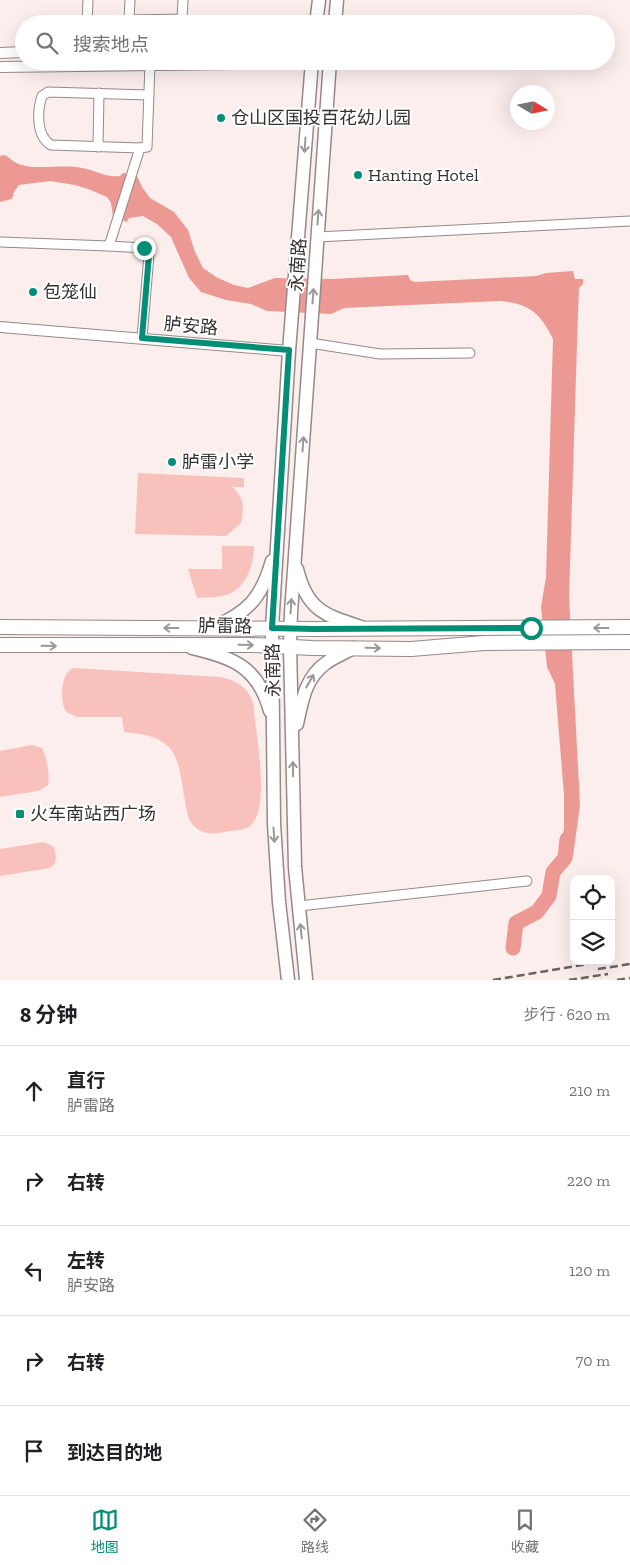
<!DOCTYPE html>
<html lang="zh">
<meta charset="utf-8">
<style>
body{margin:0;font-family:"Zilla Slab","Noto Sans SC",serif;background:#f2f2f2;color:#202124}
.controls{position:absolute;right:15px;bottom:15px;display:grid;overflow:hidden;border-radius:10px;box-shadow:0 5px 20px #0002}
.controls button{width:45px;height:45px;display:grid;place-items:center;padding:0;border:0;border-bottom:1px solid #e0e0e0;background:#fff;color:#202124;font:25px sans-serif}
.compass{position:absolute;left:510px;top:85px;width:45px;height:45px;border-radius:50%;background:#fff;box-shadow:0 5px 20px #0002;rotate:100deg}
.stop{position:absolute;width:15px;height:15px;margin:-11px;border:4px solid #048e76;border-radius:50%;background:#fff}
.stop.end{background:#048e76;border-color:#fff;box-shadow:0 1px 5px #0008}
.list{margin:0;padding:0;list-style:none}
h2{display:flex;justify-content:space-between;align-items:center;height:65px;margin:0;padding:0 20px;font-size:21px}
h2 small{font-size:16px;font-weight:400;color:#757577}
.list li{display:grid;grid-template-columns:32px 1fr auto;gap:15px;align-items:center;box-sizing:border-box;height:90px;padding:0 20px;border-top:1px solid #e0e0e0}
.list b{display:block;font-size:19px;white-space:nowrap}
.list p{margin:0;font-size:16px;white-space:nowrap;color:#757577}
.list em{font-size:16px;font-style:normal;color:#757577}
.icon{flex:none;width:28px;height:28px;fill:none;stroke:currentColor;stroke-width:2;stroke-linecap:round;stroke-linejoin:round}
.map{position:relative;flex:none;width:630px;height:980px;overflow:hidden}
.search{position:absolute;background:#fff;box-shadow:0 5px 20px #0002;left:15px;right:15px;top:15px;height:55px;display:flex;align-items:center;gap:12px;box-sizing:border-box;padding:0 18px;border-radius:28px;color:#757577;font-size:19px}
.sheet{height:515px;background:#fff}
nav{display:flex;justify-content:space-around;align-items:center;box-sizing:border-box;height:70px;border-top:1px solid #e0e0e0;background:#fff;font-size:14px;color:#757577}
nav a{display:grid;justify-items:center;gap:2px}
nav .on{color:#048e76}
.map>svg:first-child{display:block}
.green{fill:#f8c1bc}
.water{fill:#eb9992}
.lines{fill:none;stroke-linecap:round;stroke-linejoin:round}
.river{stroke:#eb9992;stroke-width:15}
.minor-casing{stroke:#958a89;stroke-width:11}
.tertiary-casing{stroke:#958a89;stroke-width:12}
.secondary-casing{stroke:#958a89;stroke-width:15}
.primary-casing{stroke:#958a89;stroke-width:16}
.minor{stroke:#fff;stroke-width:9}
.tertiary{stroke:#fff;stroke-width:10}
.secondary{stroke:#fff;stroke-width:12}
.primary{stroke:#fff;stroke-width:14}
.rail{stroke:#6b6463;stroke-width:2.5;stroke-dasharray:8 4;stroke-linecap:butt}
.oneway{stroke:#9a9898}
.route{stroke:#048e76;stroke-width:6}
.poi-dot{fill:#048e76;stroke:#fff;stroke-width:2}
.labels{text-anchor:middle;stroke-width:4;stroke-linejoin:round;paint-order:stroke}
.poi-label{font-size:18px;fill:#363131;stroke:#fff;text-anchor:start}
.street-label{font-size:18px;fill:#363131;stroke:#fff}
</style>
<div class="map">
<svg width="630" height="980" viewBox="0 0 630 980">
<rect width="100%" height="100%" fill="#fbeeed"/>
<g class="green">
<path d="M138,473L244,478V487H232C245,498 244,507 241,523L226,536L135,534Z"/>
<path d="M222,546H254C254,564 247,586 229,594C219,598 207,597 197,598L188,569H222Z"/>
<path d="M73,668L220,677C236,680 247,687 253,702C255,728 271,807 251,825C246,830 237,830 230,831C217,834 204,836 194,826C187,819 187,810 185,801C177,753 178,737 124,732L122,717H77L66,712C60,701 60,674 73,668Z"/>
<path d="M32,745L42,748C47,758 50,774 48,785L38,791L0,797V751Z"/>
<polygon points="44,842 54,847 56,857 55,863 50,868 0,876 0,849"/>
</g>
<path class="water" d="M5,155C11,159 16,164 22,165C38,170 64,164 82,168C95,170 106,178 120,176L123,173L137,176L142,187L150,198L174,212L188,230L195,252L203,268L216,277L234,285L248,288L275,278L332,279L408,275L410,280L415,282L536,276L546,273L573,271L575,279H583V284L579,288L578,313L569,597L580,805L573,856L559,859L564,828V795L555,684L547,667L541,607L546,577L553,339C540,313 530,304 500,301L344,308L331,314L267,311L251,304L226,300L201,292L189,278L171,237L157,224L143,216L129,218L127,222L113,217L111,203L107,197L88,189L75,185L50,181L19,185L14,192L12,199L0,202V156Z"/>
<g class="lines">
<polyline class="river" points="513,948 516,923 537,912 549,896 553,872 565,858 567,839"/>
<g class="minor-casing">
<g id="minor">
<polyline points="130,0 129,20 182,19 183,0"/>
<polyline points="87,24 88,0"/>
<polyline points="98,147 99,93"/>
<path d="M140,148L51,145C36,136 37,111 42,96L48,92L149,95"/>
<polyline points="317,237 630,221"/>
<polyline points="0,242 109,246"/>
<polyline points="142,338 149,255 147,250 144,248 109,246 140,148 147,147 150,64"/>
<polyline points="310,343 380,354 470,353"/>
<polyline points="299,906 527,881"/>
</g>
</g>
<g class="tertiary-casing">
<g id="tertiary">
<polyline points="0,53 24,52"/>
<polyline points="0,67 312,63"/>
<polyline points="0,327 289,351"/>
</g>
</g>
<g class="secondary-casing">
<g id="secondary">
<polyline points="316,24 319,0"/>
<polyline points="335,24 337,0"/>
<path d="M297,569C307,610 324,615 361,627"/>
<path d="M212,628C248,612 261,599 272,561"/>
<path d="M192,648C234,658 258,667 270,711"/>
<path d="M297,724C302,701 305,678 326,663C334,657 345,653 353,648"/>
<polyline points="306,979 295,867 290,646 291,613 330,61"/>
<polyline points="288,980 279,902 274,824 272,628 289,351 312,61"/>
</g>
</g>
<g class="primary-casing">
<g id="primary">
<polyline points="0,627 314,629 630,627"/>
<polyline points="0,645 252,645 312,648 411,649 484,643 630,642"/>
</g>
</g>
<use href="#minor" class="minor"/>
<use href="#tertiary" class="tertiary"/>
<use href="#secondary" class="secondary"/>
<use href="#primary" class="primary"/>
<g class="rail">
<polyline points="598,969 630,964"/>
<polyline points="493,980 606,961"/>
<polyline points="569,980 608,974"/>
<polyline points="617,980 630,978"/>
</g>
</g>
<defs><path id="oneway-shaft" d="M-6 0H5M1.5-3L5.5 0L1.5 3" fill="none" stroke-width="1.6" stroke-linecap="round" stroke-linejoin="round" transform="scale(1.25)"/></defs>
<g class="oneway">
<use href="#oneway-shaft" transform="translate(305 145) rotate(94)"/>
<use href="#oneway-shaft" transform="translate(318 217) rotate(-86)"/>
<use href="#oneway-shaft" transform="translate(313 296) rotate(-86)"/>
<use href="#oneway-shaft" transform="translate(303 444) rotate(-86)"/>
<use href="#oneway-shaft" transform="translate(291 606) rotate(-86)"/>
<use href="#oneway-shaft" transform="translate(171 628) rotate(-180)"/>
<use href="#oneway-shaft" transform="translate(601 628) rotate(180)"/>
<use href="#oneway-shaft" transform="translate(246 645) rotate(1)"/>
<use href="#oneway-shaft" transform="translate(49 646) rotate(1)"/>
<use href="#oneway-shaft" transform="translate(373 648) rotate(1)"/>
<use href="#oneway-shaft" transform="translate(310 681) rotate(-60)"/>
<use href="#oneway-shaft" transform="translate(293 769) rotate(-91)"/>
<use href="#oneway-shaft" transform="translate(274 835) rotate(86)"/>
<use href="#oneway-shaft" transform="translate(301 931) rotate(-96)"/>
</g>
<g class="lines">
<polyline class="route" points="144,248 148,250 149,255 142,338 289,350 272,628 314,629 531,628"/>
</g>
<g class="poi-dot">
<circle cx="221" cy="118" r="5"/>
<circle cx="358" cy="175" r="5"/>
<circle cx="33" cy="292" r="5"/>
<circle cx="172" cy="462" r="5"/>
<rect x="15" y="809" width="10" height="10" rx="2.5"/>
</g>
<g class="labels">
<g class="poi-label">
<text x="231" y="124">仓山区国投百花幼儿园</text>
<text x="368" y="181">Hanting Hotel</text>
<text x="43" y="298">包笼仙</text>
<text x="182" y="468">胪雷小学</text>
<text x="30" y="820">火车南站西广场</text>
</g>
<g class="street-label">
<text transform="translate(298 265) rotate(-86)" y="6">永南路</text>
<text transform="translate(191 326) rotate(5)" y="6">胪安路</text>
<text transform="translate(225 626) rotate(1)" y="6">胪雷路</text>
<text transform="translate(273 670) rotate(-91)" y="6">永南路</text>
</g>
</g>
</svg>
<div class="controls">
<button><svg class="icon" aria-label="locate" viewBox="0 0 24 24"><circle cx="12" cy="12" r="6"/><path d="M12 2v4M12 18v4M2 12h4M18 12h4"/></svg></button>
<button><svg class="icon" aria-label="layers" viewBox="0 0 24 24"><path d="M12 4l9 5-9 5-9-5zM3 14l9 5 9-5"/></svg></button>
</div>
<svg class="compass" viewBox="-18 -18 36 36"><path d="M0-13l5 13h-10z" fill="#e53935"/><path d="M0 13l5-13h-10z" fill="#757577"/></svg>
<div class="stop" style="left:531px;top:628px"></div>
<div class="stop end" style="left:144px;top:248px"></div>
<div class="search"><svg class="icon" aria-label="search" viewBox="0 0 24 24"><circle cx="10" cy="10" r="6"/><path d="M15 15l6 6"/></svg>搜索地点</div>
</div>
<section class="sheet">
<h2>8 分钟<small>步行 · 620 m</small></h2>
<ul class="list">
<li><svg class="icon" aria-label="ahead" viewBox="0 0 24 24"><path d="M12 20V5M6 11l6-6 6 6"/></svg><div><b>直行</b><p>胪雷路</p></div><em>210 m</em></li>
<li><svg class="icon" aria-label="right" viewBox="0 0 24 24"><path d="M7 20v-9h11M14 6l5 5-5 5"/></svg><div><b>右转</b></div><em>220 m</em></li>
<li><svg class="icon" aria-label="left" viewBox="0 0 24 24"><path d="M17 20v-9H6M10 6l-5 5 5 5"/></svg><div><b>左转</b><p>胪安路</p></div><em>120 m</em></li>
<li><svg class="icon" aria-label="right" viewBox="0 0 24 24"><path d="M7 20v-9h11M14 6l5 5-5 5"/></svg><div><b>右转</b></div><em>70 m</em></li>
<li><svg class="icon" aria-label="arrive" viewBox="0 0 24 24"><path d="M6 21V4h12l-3 4 3 4H6"/></svg><div><b>到达目的地</b></div></li>
</ul>
</section>
<nav>
<a class="on"><svg class="icon" aria-label="map" viewBox="0 0 24 24"><path d="M3 6l6-2 6 2 6-2v14l-6 2-6-2-6 2zM9 4v14M15 6v14"/></svg>地图</a>
<a><svg class="icon" aria-label="directions" viewBox="0 0 24 24"><path d="M12 3l9 9-9 9-9-9zM9 14v-3h6M13 9l2 2-2 2"/></svg>路线</a>
<a><svg class="icon" aria-label="saved" viewBox="0 0 24 24"><path d="M7 4h10v16l-5-4-5 4z"/></svg>收藏</a>
</nav>
